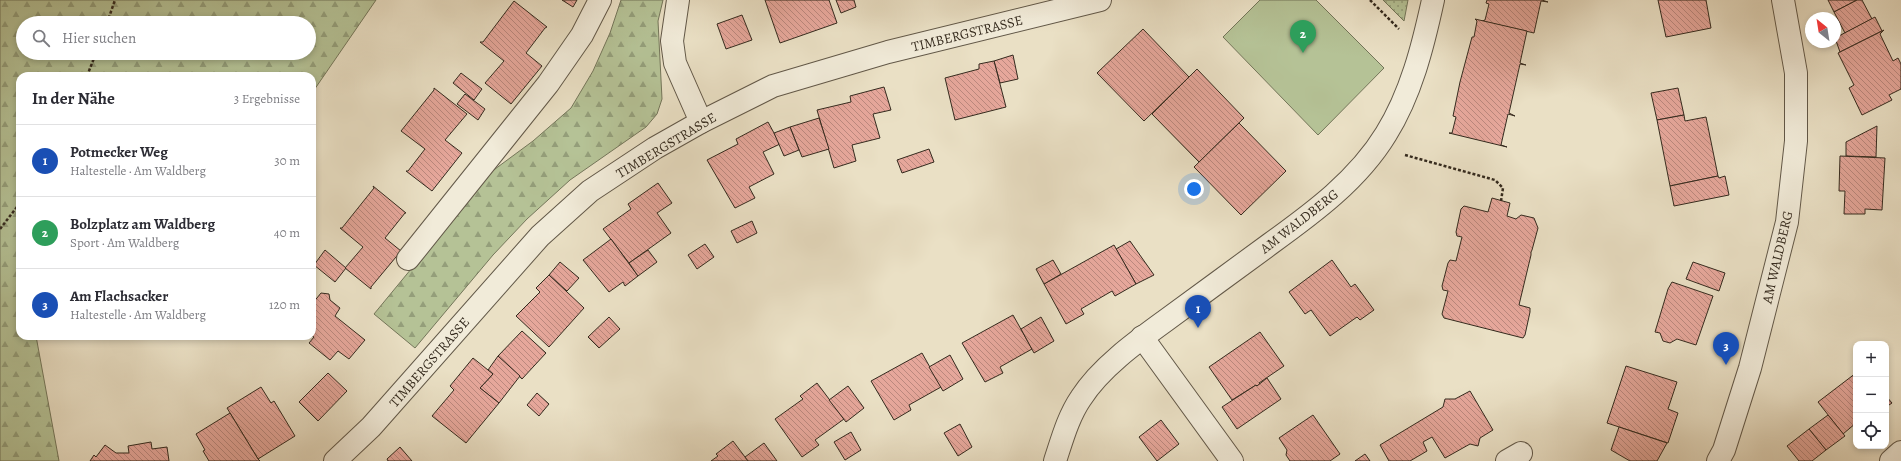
<!DOCTYPE html>
<html lang="de">
<meta charset="utf-8">
<style>
body{margin:0;font-family:Alegreya,serif;background:#f2f2f3;color:#2b2b33}
.controls{position:absolute;right:12px;bottom:12px;display:grid;overflow:hidden;border-radius:8px;box-shadow:0 2px 6px #0003}
.controls button{width:36px;height:36px;display:grid;place-items:center;padding:0;border:0;border-bottom:1px solid #e1e1e2;background:#fff;color:#2b2b33;font:20px sans-serif}
.compass{position:absolute;left:1805px;top:12px;width:36px;height:36px;border-radius:50%;background:#fff;box-shadow:0 2px 6px #0003;rotate:330deg}
.you{position:absolute;left:1194px;top:189px;width:14px;height:14px;margin:-10px;border:3px solid #fff;border-radius:50%;background:#1a73e8;box-shadow:0 0 0 6px #1a73e833}
.badge{display:grid;place-items:center;width:26px;height:26px;border-radius:50%;background:#0f766e;color:#fff;font-size:13px;font-weight:700}
.pin{position:absolute;translate:-50% -33px;filter:drop-shadow(0 1px 2px #0008)}
.pin::after{content:'';position:absolute;top:21px;width:14px;height:12px;background:inherit;clip-path:polygon(0 0,100% 0,50% 100%)}
.list{margin:0;padding:0;list-style:none}
h2{display:flex;justify-content:space-between;align-items:center;height:52px;margin:0;padding:0 16px;font-size:17px}
h2 small{font-size:13px;font-weight:400;color:#7c7c81}
.list li{display:grid;grid-template-columns:26px 1fr auto;gap:12px;align-items:center;box-sizing:border-box;height:72px;padding:0 16px;border-top:1px solid #e1e1e2}
.list b{display:block;font-size:15px;white-space:nowrap}
.list p{margin:0;font-size:13px;white-space:nowrap;color:#7c7c81}
.list em{font-size:13px;font-style:normal;color:#7c7c81}
.icon{flex:none;width:22px;height:22px;fill:none;stroke:currentColor;stroke-width:2;stroke-linecap:round;stroke-linejoin:round}
.map{position:relative;flex:none;width:1901px;height:461px;overflow:hidden}
.search{position:absolute;background:#fff;box-shadow:0 2px 6px #0003;left:16px;top:16px;width:300px;height:44px;display:flex;align-items:center;gap:10px;box-sizing:border-box;padding:0 14px;border-radius:22px;color:#7c7c81;font-size:15px}
.panel{position:absolute;background:#fff;box-shadow:0 2px 6px #0003;left:16px;top:72px;width:300px;height:268px;border-radius:12px}
.map>svg:first-child{display:block}
.green{fill:#b5c296;stroke:#74765a}
.forest{fill:url(#forest-firs);stroke:#74765a;fill-rule:evenodd}
.park{fill:url(#park-dots);stroke:#74765a}
.building{fill:url(#building-back-hatch);stroke:#342a1e}
.lines{fill:none;stroke-linecap:round;stroke-linejoin:round}
.minor-casing{stroke:#625848;stroke-width:24}
.path{stroke:#342a1e;stroke-width:2.5;stroke-dasharray:3 2;stroke-linecap:butt}
.minor{stroke:#f1ebd9;stroke-width:22}
.labels{text-anchor:middle;stroke-width:3;stroke-linejoin:round;paint-order:stroke}
.street-label{font-size:14px;fill:#342a1e;stroke:#f1ebd9}
</style>
<div class="map">
<svg width="1901" height="461" viewBox="0 0 1901 461">
<defs>
<pattern id="forest-firs" width="22" height="20" patternUnits="userSpaceOnUse"><rect width="22" height="20" fill="#b5c296"/><path d="M5 1l3.5 6h-7zM16 11l3.5 6h-7z" fill="#949e7a"/></pattern>
<pattern id="park-dots" width="8" height="8" patternUnits="userSpaceOnUse"><rect width="8" height="8" fill="#b5c296"/><path d="M2 2h.1M6 6h.1" fill="none" stroke="#949e7a" stroke-width="1.8" stroke-linecap="round"/></pattern>
<pattern id="building-back-hatch" width="6" height="6" patternUnits="userSpaceOnUse"><rect width="6" height="6" fill="#e6a79b"/><path d="M-1 5l2 2M0 0l6 6M5-1l2 2" fill="none" stroke="#bb887e"/></pattern>
</defs>
<rect width="100%" height="100%" fill="#eae0c5"/>
<filter id="stains"><feTurbulence type="fractalNoise" baseFrequency=".005" numOctaves="4"/><feColorMatrix values="0 0 0 0 .2 0 0 0 0 .09 0 0 0 0 .02 0 0 0 .5 -.17"/></filter>
<radialGradient id="worn" r=".72"><stop offset=".6" stop-color="#630" stop-opacity="0"/><stop offset="1" stop-color="#630" stop-opacity=".3"/></radialGradient>
<polygon class="green" points="1260,0 1316,0 1384,68 1318,135 1223,37"/>
<g class="forest">
<path d="M0,0H376L312,93V76H20V336H36L59,461H0ZM23,23H309V53H23Z"/>
<polygon points="621,0 663,0 658,21 662,99 657,114 646,127 570,180 527,219 493,255 415,348 374,314 491,172 533,141 571,108 593,71 610,33"/>
</g>
<polygon class="park" points="1383,0 1408,0 1404,21"/>
<g class="building">
<polygon points="562,0 577,0 573,7"/>
<polygon points="765,0 829,0 837,23 780,43"/>
<polygon points="836,0 854,0 856,7 841,13"/>
<polygon points="1487,0 1542,0 1548,2 1541,1 1534,33 1482,21 1485,20 1489,4 1486,3"/>
<polygon points="1658,0 1706,0 1711,28 1666,37"/>
<polygon points="1828,0 1857,0 1834,12"/>
<polygon points="1857,0 1862,0 1872,19 1845,33 1834,12"/>
<polygon points="514,1 547,27 545,28 526,53 542,66 511,104 485,83 504,61 480,42 483,42"/>
<polygon points="742,15 752,40 726,49 717,24"/>
<polygon points="1875,17 1882,31 1840,52 1835,38"/>
<polygon points="1475,19 1527,31 1520,63 1526,65 1520,64 1509,113 1515,116 1508,114 1501,145 1507,147 1449,133 1452,133 1456,117 1453,116 1460,82 1472,37 1474,37 1477,21"/>
<polygon points="1143,29 1189,77 1144,121 1097,73"/>
<polygon points="1884,30 1880,34 1893,61 1898,58 1901,64 1901,89 1889,95 1892,100 1862,115 1849,88 1854,85 1838,53"/>
<polygon points="1013,55 1018,79 1000,83 994,61"/>
<polygon points="994,61 1006,107 955,120 945,78 979,69 979,64"/>
<polygon points="1197,69 1244,118 1199,162 1152,114"/>
<polygon points="461,73 482,89 474,100 453,83"/>
<polygon points="884,87 891,110 873,114 880,138 852,145 856,161 834,168 817,110 851,102 850,96"/>
<polygon points="434,88 467,114 445,140 462,153 432,191 406,171 408,171 425,149 401,131 434,90"/>
<polygon points="1678,88 1684,115 1657,120 1651,93"/>
<polygon points="465,94 485,109 478,120 457,104"/>
<polygon points="1684,115 1685,121 1706,117 1718,176 1670,186 1657,120"/>
<polygon points="819,118 829,149 802,157 790,127"/>
<polygon points="768,122 780,144 763,152 774,174 749,187 755,198 735,208 707,160 738,144 736,139"/>
<polygon points="1239,123 1286,171 1241,215 1194,167"/>
<polygon points="1877,126 1876,157 1846,156 1846,142"/>
<polygon points="790,127 799,150 784,156 774,133"/>
<polygon points="929,149 934,162 902,173 897,160"/>
<polygon points="1840,156 1885,158 1882,210 1865,209 1865,214 1844,214 1845,191 1839,191"/>
<polygon points="1718,176 1719,178 1725,176 1729,195 1674,206 1670,186"/>
<polygon points="658,183 672,203 657,213 671,233 629,263 603,229 631,209 628,204"/>
<polygon points="373,186 406,213 405,213 385,238 401,251 371,287 371,289 345,268 363,247 340,228 342,228 374,188"/>
<polygon points="1492,198 1510,203 1507,216 1516,219 1521,215 1534,218 1538,228 1532,250 1531,252 1531,255 1519,305 1530,308 1530,312 1525,335 1523,338 1444,318 1442,314 1448,291 1443,290 1442,286 1448,263 1450,260 1456,261 1462,237 1457,236 1456,232 1461,209 1464,206 1488,212"/>
<polygon points="752,221 757,233 737,243 731,231"/>
<polygon points="611,239 638,276 625,286 623,282 609,292 583,260"/>
<polygon points="1130,241 1154,275 1136,284 1116,249"/>
<polygon points="705,244 714,257 697,269 688,255"/>
<polygon points="1114,245 1136,284 1115,296 1112,291 1081,309 1084,314 1066,324 1044,284"/>
<polygon points="325,250 346,268 335,282 314,265"/>
<polygon points="648,250 657,262 638,276 629,263"/>
<polygon points="1053,260 1061,274 1044,284 1036,269"/>
<polygon points="1332,260 1351,287 1355,284 1374,310 1360,320 1357,317 1330,336 1311,310 1305,314 1289,292"/>
<polygon points="560,262 579,278 567,291 549,275"/>
<polygon points="1693,262 1725,273 1719,291 1686,279"/>
<polygon points="549,275 584,308 549,347 516,316 540,292 536,288"/>
<polygon points="1672,282 1713,296 1696,345 1677,339 1670,343 1663,341 1660,333 1655,332 1668,289"/>
<polygon points="321,293 329,294 330,300 340,308 335,316 365,340 349,359 338,351 330,360 309,343 314,337 312,336 312,304"/>
<polygon points="1013,315 1032,349 1000,367 1003,373 985,382 962,343"/>
<polygon points="609,317 620,329 599,348 588,337"/>
<polygon points="1041,317 1054,341 1034,353 1021,329"/>
<polygon points="522,331 546,353 522,379 498,356"/>
<polygon points="1260,332 1284,366 1259,383 1260,384 1257,386 1256,385 1232,400 1209,367"/>
<polygon points="922,353 941,387 909,405 911,410 894,420 871,381"/>
<polygon points="950,355 963,379 943,391 929,367"/>
<polygon points="498,356 520,376 499,403 480,388 493,374 488,370"/>
<polygon points="473,358 493,374 480,388 499,403 466,443 432,416 454,390 450,386"/>
<polygon points="1626,366 1677,382 1668,409 1678,413 1668,443 1607,423"/>
<polygon points="328,373 347,391 318,421 299,402"/>
<polygon points="1856,373 1856,423 1843,434 1818,402"/>
<polygon points="1267,378 1281,399 1237,429 1222,407 1256,385 1257,386"/>
<polygon points="817,383 844,419 815,440 819,445 802,457 775,419 803,399 800,396"/>
<polygon points="848,386 864,408 846,422 829,400"/>
<polygon points="261,387 271,403 274,401 295,436 258,459 227,408"/>
<polygon points="1470,391 1493,430 1480,438 1478,446 1470,444 1445,458 1432,437 1423,442 1427,451 1410,461 1389,461 1380,445 1443,407 1445,399 1455,399"/>
<polygon points="537,393 549,404 539,416 527,405"/>
<polygon points="1886,396 1892,403 1886,407"/>
<polygon points="230,413 258,459 260,461 209,461 203,451 205,450 196,434"/>
<polygon points="1313,415 1340,454 1330,461 1290,461 1286,455 1287,450 1279,438"/>
<polygon points="1828,415 1845,436 1826,450 1809,429"/>
<polygon points="1161,420 1179,444 1157,461 1139,437"/>
<polygon points="960,424 972,447 958,456 944,433"/>
<polygon points="1619,427 1667,443 1657,461 1630,461 1611,450"/>
<polygon points="1809,429 1826,450 1812,461 1799,461 1787,446"/>
<polygon points="851,432 861,450 845,460 834,442"/>
<polygon points="733,441 748,461 711,461 718,456 716,454"/>
<polygon points="151,442 152,449 167,447 169,461 90,461 94,455 96,457 105,445 116,453 129,453 128,446"/>
<polygon points="764,443 777,461 748,461 745,457"/>
<polygon points="400,447 412,461 388,461 387,459"/>
<polygon points="1365,454 1370,461 1355,461"/>
</g>
<g class="lines">
<g class="minor-casing">
<g id="minor">
<polyline points="678,0 672,41 675,63 701,122"/>
<polyline points="408,259 548,84 582,35 600,0"/>
<polyline points="1142,337 1232,461"/>
<polyline points="335,461 371,427 540,236 590,191 655,148 701,122 773,86 888,52 1100,0"/>
<path d="M1055,461C1062,440 1068,417 1081,398C1100,368 1136,342 1165,321C1200,295 1235,270 1270,244C1313,213 1358,180 1386,134C1411,94 1423,46 1433,0"/>
<polyline points="1507,461 1521,453"/>
<polyline points="1718,461 1724,450 1750,368 1787,222 1796,141 1796,73 1783,0"/>
<polyline points="1891,461 1901,452"/>
</g>
</g>
<g class="path">
<polyline points="1370,0 1399,29"/>
<polyline points="107,23 115,0"/>
<polyline points="87,76 96,53"/>
<polyline points="1405,155 1495,180 1503,188 1501,201"/>
<polyline points="0,229 20,203"/>
</g>
<use href="#minor" class="minor"/>
</g>
<g class="labels">
<g class="street-label">
<text transform="translate(967 33) rotate(-14)" y="5">TIMBERGSTRASSE</text>
<text transform="translate(666 145) rotate(-31)" y="5">TIMBERGSTRASSE</text>
<text transform="translate(1299 221) rotate(-38)" y="5">AM WALDBERG</text>
<text transform="translate(1777 257) rotate(-77)" y="5">AM WALDBERG</text>
<text transform="translate(429 362) rotate(-49)" y="5">TIMBERGSTRASSE</text>
</g>
</g>
<rect width="100%" height="100%" filter="url(#stains)"/>
<rect width="100%" height="100%" fill="url(#worn)"/>
</svg>
<div class="controls">
<button>+</button>
<button>−</button>
<button><svg class="icon" aria-label="locate" viewBox="0 0 24 24"><circle cx="12" cy="12" r="6"/><path d="M12 2v4M12 18v4M2 12h4M18 12h4"/></svg></button>
</div>
<svg class="compass" viewBox="-18 -18 36 36"><path d="M0-13l5 13h-10z" fill="#e53935"/><path d="M0 13l5-13h-10z" fill="#7c7c81"/></svg>
<div class="you"></div>
<div class="pin badge" style="left:1198px;top:328px;background:#1a4fb4">1</div>
<div class="pin badge" style="left:1303px;top:53px;background:#2e9e5b">2</div>
<div class="pin badge" style="left:1726px;top:365px;background:#1a4fb4">3</div>
<div class="search"><svg class="icon" aria-label="search" viewBox="0 0 24 24"><circle cx="10" cy="10" r="6"/><path d="M15 15l6 6"/></svg>Hier suchen</div>
<section class="panel">
<h2>In der Nähe<small>3 Ergebnisse</small></h2>
<ul class="list">
<li><span class="badge" style="background:#1a4fb4">1</span><div><b>Potmecker Weg</b><p>Haltestelle · Am Waldberg</p></div><em>30 m</em></li>
<li><span class="badge" style="background:#2e9e5b">2</span><div><b>Bolzplatz am Waldberg</b><p>Sport · Am Waldberg</p></div><em>40 m</em></li>
<li><span class="badge" style="background:#1a4fb4">3</span><div><b>Am Flachsacker</b><p>Haltestelle · Am Waldberg</p></div><em>120 m</em></li>
</ul>
</section>
</div>
